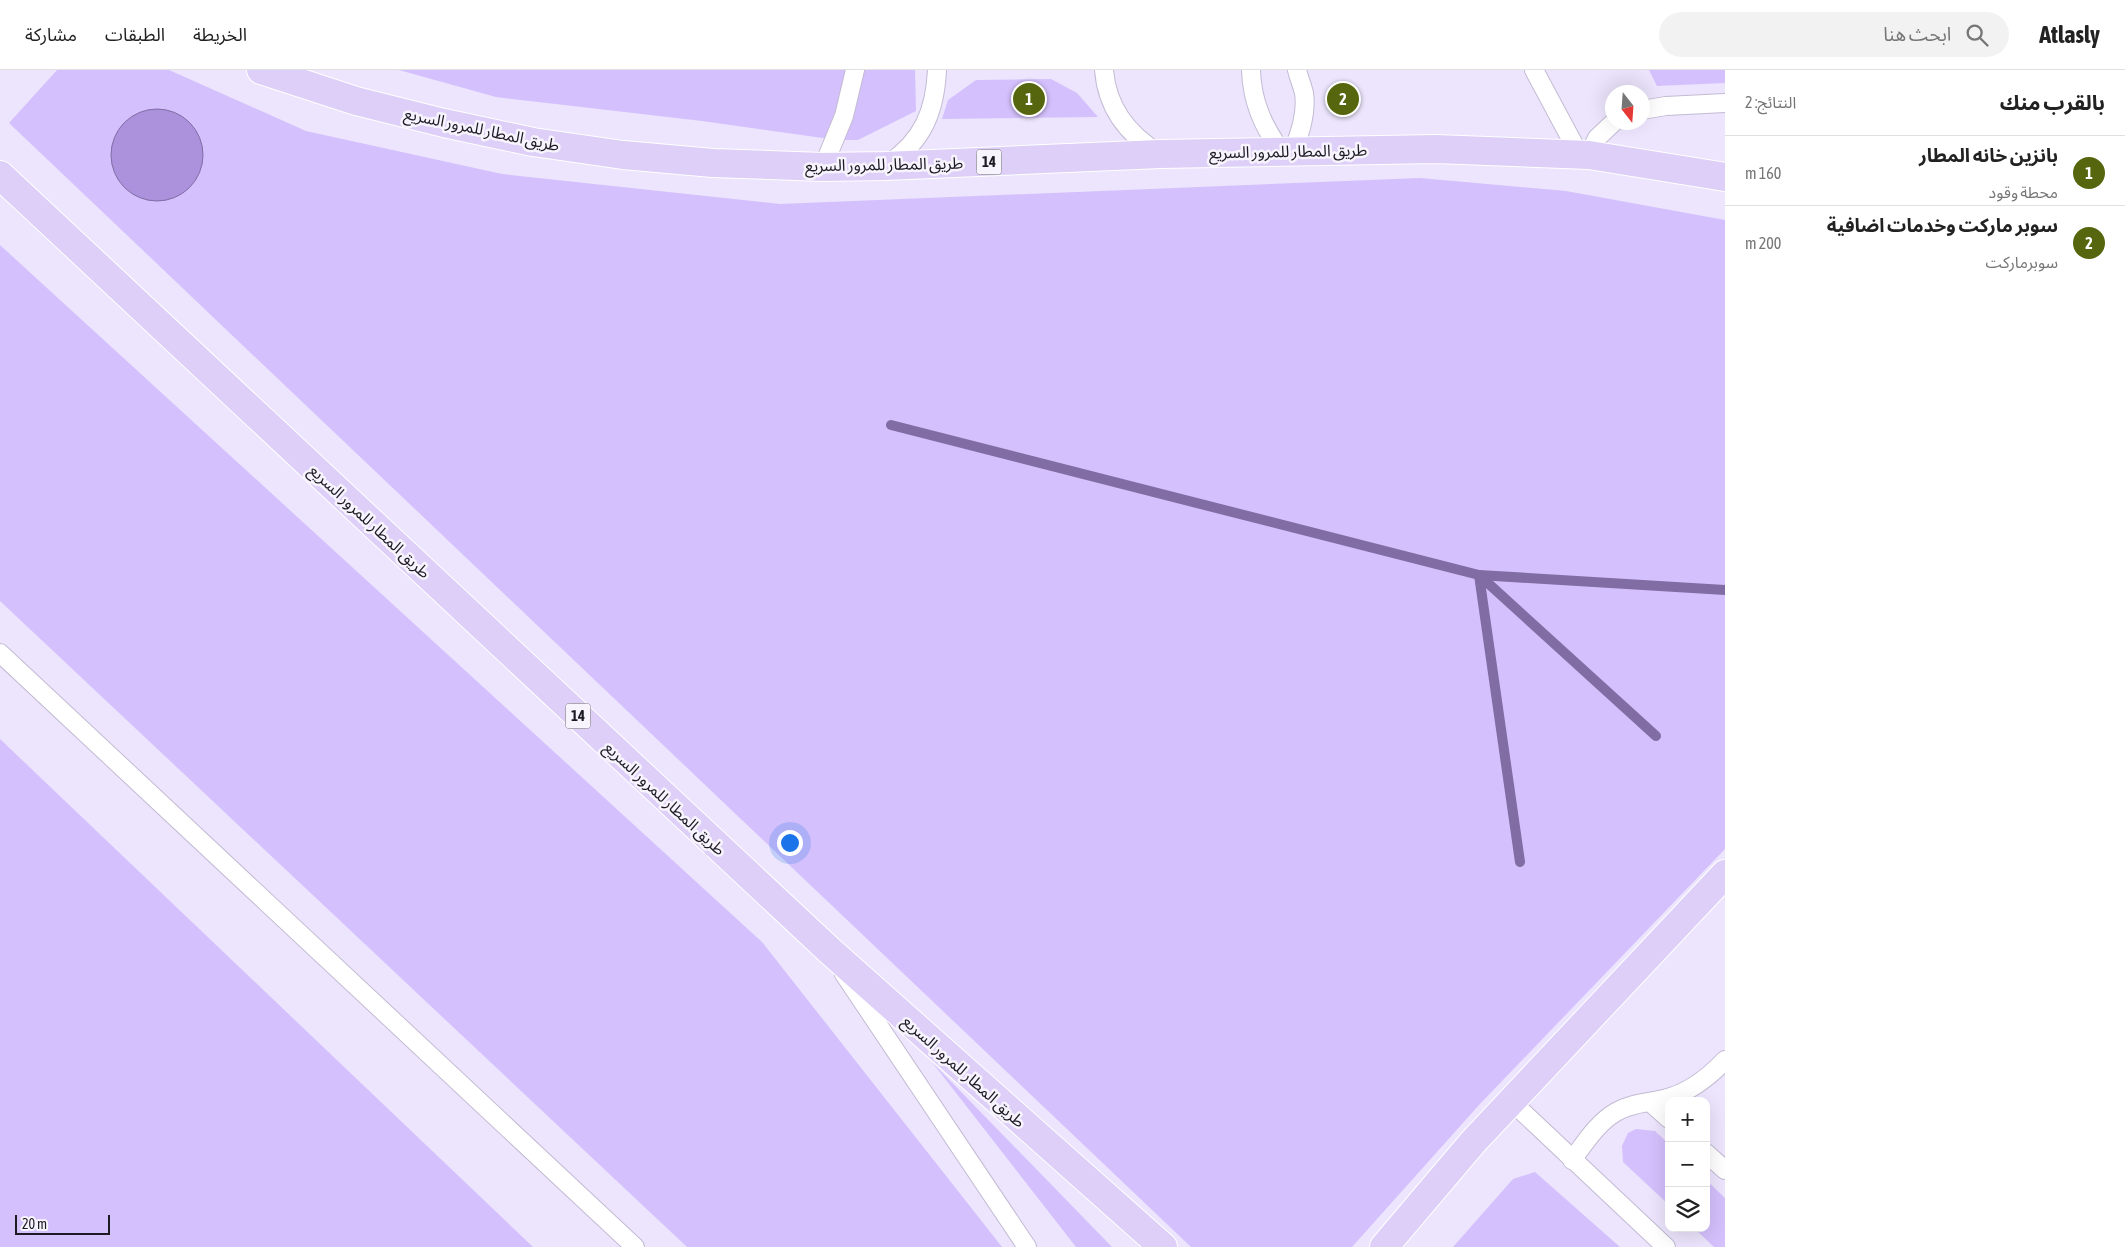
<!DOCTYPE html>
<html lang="ar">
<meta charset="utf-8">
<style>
body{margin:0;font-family:"Asap Condensed","Noto Sans Arabic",sans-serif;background:#f2f2f2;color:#222;direction:rtl}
.controls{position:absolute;right:15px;bottom:15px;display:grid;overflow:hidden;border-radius:10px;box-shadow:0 5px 20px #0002}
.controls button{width:45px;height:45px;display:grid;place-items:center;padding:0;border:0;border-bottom:1px solid #e0e0e0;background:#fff;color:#222;font:25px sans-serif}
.compass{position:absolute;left:1605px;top:15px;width:45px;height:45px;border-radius:50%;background:#fff;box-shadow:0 5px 20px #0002;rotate:163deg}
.scale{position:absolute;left:15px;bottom:12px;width:95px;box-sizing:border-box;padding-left:5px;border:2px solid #1d1a23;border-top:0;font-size:14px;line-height:18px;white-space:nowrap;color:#1d1a23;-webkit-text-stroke:4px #f7f4fe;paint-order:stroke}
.you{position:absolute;left:789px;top:772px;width:18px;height:18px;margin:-12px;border:4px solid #fff;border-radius:50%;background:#1a73e8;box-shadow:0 0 0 8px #1a73e833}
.badge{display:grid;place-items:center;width:32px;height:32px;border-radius:50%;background:#56660e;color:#fff;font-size:16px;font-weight:700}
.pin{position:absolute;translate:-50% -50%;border:2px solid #fff;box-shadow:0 1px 5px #0006}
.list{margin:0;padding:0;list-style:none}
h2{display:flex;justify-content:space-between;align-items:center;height:65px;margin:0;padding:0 20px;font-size:21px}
h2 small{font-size:16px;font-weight:400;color:#767676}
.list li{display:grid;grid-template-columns:32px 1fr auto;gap:15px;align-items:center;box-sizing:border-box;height:70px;padding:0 20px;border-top:1px solid #e0e0e0}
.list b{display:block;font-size:19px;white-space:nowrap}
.list p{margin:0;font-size:16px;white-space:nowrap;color:#767676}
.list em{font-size:16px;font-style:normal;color:#767676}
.icon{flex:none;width:28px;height:28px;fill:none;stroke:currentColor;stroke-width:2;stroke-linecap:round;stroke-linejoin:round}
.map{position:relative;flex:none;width:1725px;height:1177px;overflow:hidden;direction:ltr}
header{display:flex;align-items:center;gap:30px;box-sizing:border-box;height:70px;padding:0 25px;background:#fff;border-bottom:1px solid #e0e0e0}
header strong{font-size:24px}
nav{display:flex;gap:28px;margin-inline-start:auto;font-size:18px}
.search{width:350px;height:45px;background:#f2f2f2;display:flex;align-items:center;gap:12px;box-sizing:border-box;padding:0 18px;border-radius:28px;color:#767676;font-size:19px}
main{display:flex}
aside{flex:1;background:#fff}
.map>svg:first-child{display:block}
.green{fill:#d4c0fc}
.water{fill:#ac91dc;stroke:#816da4}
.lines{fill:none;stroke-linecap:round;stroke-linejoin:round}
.stream{stroke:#816da4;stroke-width:10}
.lane-casing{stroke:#c3bbd3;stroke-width:20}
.primary-casing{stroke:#fff;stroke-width:30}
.lane{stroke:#fff;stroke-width:18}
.primary{stroke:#ddcff7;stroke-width:28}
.labels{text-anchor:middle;stroke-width:5;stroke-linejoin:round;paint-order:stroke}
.shield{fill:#f7f4fe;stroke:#5e5b65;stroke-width:1}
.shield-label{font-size:15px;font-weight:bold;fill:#1d1a23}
.street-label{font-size:16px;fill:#1d1a23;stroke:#f7f4fe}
</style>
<header>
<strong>Atlasly</strong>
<div class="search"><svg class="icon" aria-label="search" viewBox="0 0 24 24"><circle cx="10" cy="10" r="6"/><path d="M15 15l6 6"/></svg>ابحث هنا</div>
<nav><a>الخريطة</a><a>الطبقات</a><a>مشاركة</a></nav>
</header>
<main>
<aside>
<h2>بالقرب منك<small>النتائج: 2</small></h2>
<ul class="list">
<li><span class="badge">1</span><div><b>بانزين خانه المطار</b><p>محطة وقود</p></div><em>160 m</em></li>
<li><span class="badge">2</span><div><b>سوبر ماركت وخدمات اضافية</b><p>سوبرماركت</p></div><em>200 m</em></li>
</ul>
</aside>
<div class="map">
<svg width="1725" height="1177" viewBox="0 0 1725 1177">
<rect width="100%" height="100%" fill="#ece5fd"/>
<g class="green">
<polygon points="57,0 169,0 306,61 502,104 780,134 1420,108 1566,121 1725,150 1725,779 1479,1035 1352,1177 1191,1177 9,53"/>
<polygon points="399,0 915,0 916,41 858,70 837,70 702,51 496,27"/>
<polygon points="1649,0 1725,0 1725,13 1657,16"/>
<polygon points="1051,9 1077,23 1098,47 942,49 948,30 976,10"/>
<polygon points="0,175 762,872 1002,1177 687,1177 0,531"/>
<polygon points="0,669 533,1177 0,1177"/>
<polygon points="932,992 1112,1177 1076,1177"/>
<polygon points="1636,1059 1655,1061 1669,1074 1669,1135 1623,1092 1622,1076 1628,1063"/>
<polygon points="1535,1102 1620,1177 1453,1177 1513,1109"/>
<polygon points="1706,1110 1725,1128 1725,1177 1714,1177 1694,1158 1706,1158"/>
</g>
<circle class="water" cx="157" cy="85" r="46"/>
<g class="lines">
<g class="stream">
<polyline points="891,355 1479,505 1725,520"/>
<polyline points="1479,505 1520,792"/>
<polyline points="1479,505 1656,666"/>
</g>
<g class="lane-casing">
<g id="lane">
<path d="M1104,0C1107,38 1128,65 1160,84"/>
<path d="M1251,0C1252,32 1263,56 1281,81"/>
<polyline points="1534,0 1579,84"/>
<polyline points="1642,40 1666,36 1725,33"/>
<path d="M1293,81C1300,63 1307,43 1304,23C1302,15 1299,8 1297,0"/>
<polyline points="1589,85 1597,68 1614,52"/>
<path d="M888,94C923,71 935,41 937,0"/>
<polyline points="823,97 844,46 855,0"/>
<polyline points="0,583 635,1177"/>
<polyline points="844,904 1027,1177"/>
<polyline points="1511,1031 1666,1177"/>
<polyline points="1650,1032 1669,1049"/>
<polyline points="1706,1083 1725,1100"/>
<path d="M1572,1090C1585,1073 1597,1053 1616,1042C1631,1033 1648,1033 1664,1029C1689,1023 1708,1008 1725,990"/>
</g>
</g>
<g class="primary-casing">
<g id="primary">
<polyline points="261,0 356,31 444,53 533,72 623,85 713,93 823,97 885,96 1160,84 1436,79 1589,85 1725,107"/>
<polyline points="0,105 829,880 1163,1177"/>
<polyline points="1384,1177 1473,1072 1725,804"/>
</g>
</g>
<use href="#lane" class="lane"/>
<use href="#primary" class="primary"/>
</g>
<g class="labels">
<g class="shield">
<rect x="976.5" y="79.5" width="25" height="25" rx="4"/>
<rect x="565.5" y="633.5" width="25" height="25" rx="4"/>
</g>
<g class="shield-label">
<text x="989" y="97">14</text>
<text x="578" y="651">14</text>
</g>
<g class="street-label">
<text transform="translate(482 59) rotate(12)" y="6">طريق المطار للمرور السريع</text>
<text transform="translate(1288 81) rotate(-1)" y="6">طريق المطار للمرور السريع</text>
<text transform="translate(884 94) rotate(-1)" y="6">طريق المطار للمرور السريع</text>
<text transform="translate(370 451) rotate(43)" y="6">طريق المطار للمرور السريع</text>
<text transform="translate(665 728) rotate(43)" y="6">طريق المطار للمرور السريع</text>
<text transform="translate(964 1001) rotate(42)" y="6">طريق المطار للمرور السريع</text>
</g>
</g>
</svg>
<div class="controls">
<button>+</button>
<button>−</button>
<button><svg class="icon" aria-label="layers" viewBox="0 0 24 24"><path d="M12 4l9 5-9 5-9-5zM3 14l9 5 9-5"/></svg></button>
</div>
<svg class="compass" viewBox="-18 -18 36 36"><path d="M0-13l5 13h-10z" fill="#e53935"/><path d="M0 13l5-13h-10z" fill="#767676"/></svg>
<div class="scale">20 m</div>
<div class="you"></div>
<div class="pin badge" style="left:1029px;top:29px">1</div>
<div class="pin badge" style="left:1343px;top:29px">2</div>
</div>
</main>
